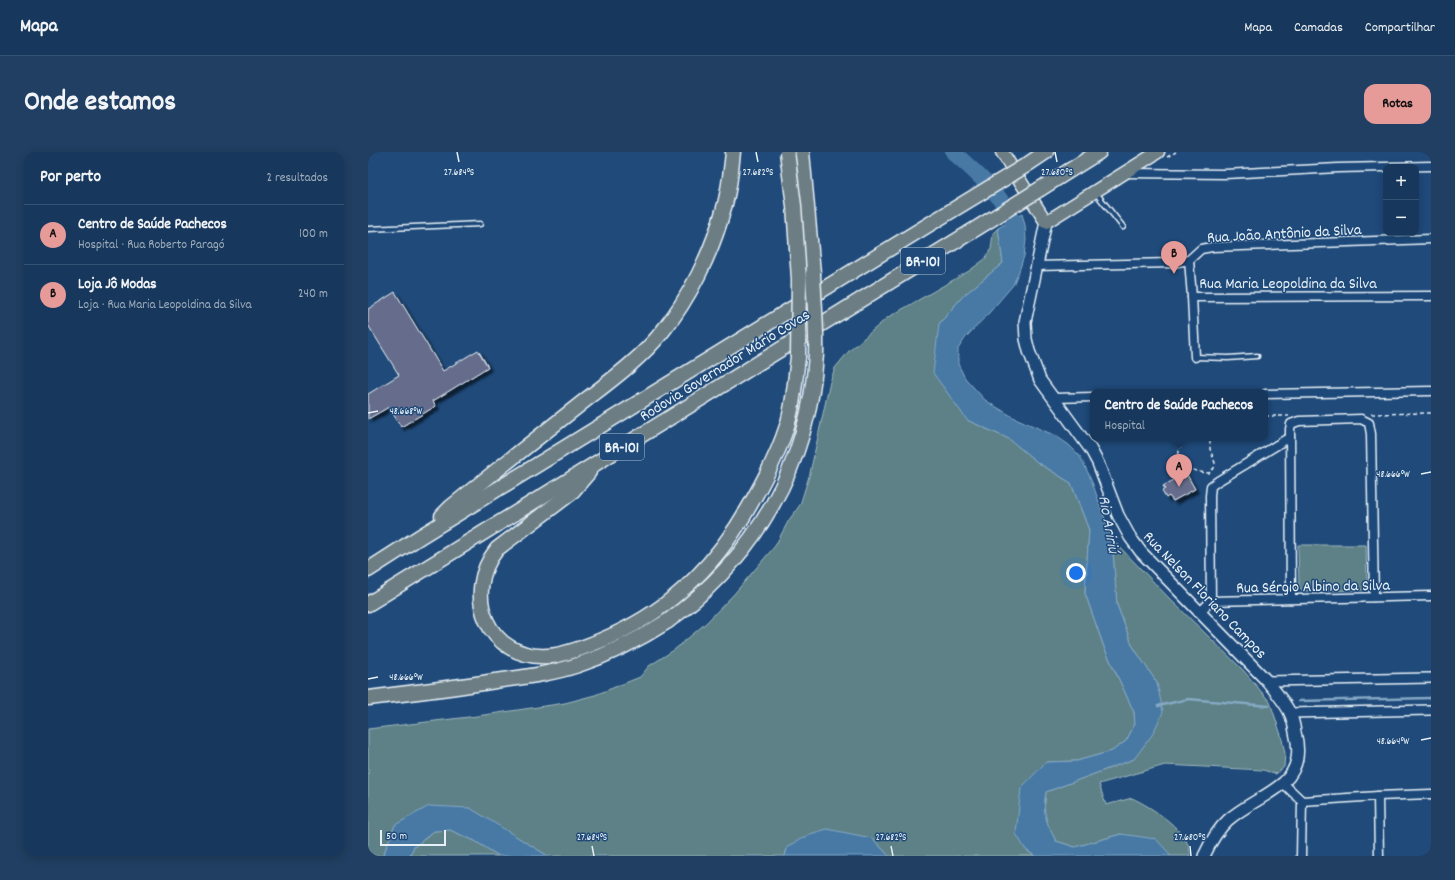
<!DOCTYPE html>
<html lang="pt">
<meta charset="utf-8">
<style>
body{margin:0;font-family:Dekko,sans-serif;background:#203f62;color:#f1f3f6}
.controls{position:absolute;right:12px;top:12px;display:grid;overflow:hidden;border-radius:8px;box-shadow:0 2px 10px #0003}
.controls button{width:36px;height:36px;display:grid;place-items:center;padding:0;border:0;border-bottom:1px solid #365272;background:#17385c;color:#f1f3f6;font:20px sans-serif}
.scale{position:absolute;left:12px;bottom:10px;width:66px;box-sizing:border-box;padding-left:4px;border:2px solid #e8f1f8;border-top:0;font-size:11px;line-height:14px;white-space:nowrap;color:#e8f1f8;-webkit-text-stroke:3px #1f4a7a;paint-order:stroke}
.you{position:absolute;left:708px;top:421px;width:14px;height:14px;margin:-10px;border:3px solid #fff;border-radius:50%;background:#1a73e8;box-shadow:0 0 0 6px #1a73e833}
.badge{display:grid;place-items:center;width:26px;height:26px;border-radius:50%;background:#e69b98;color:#111;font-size:13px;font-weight:700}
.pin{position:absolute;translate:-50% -33px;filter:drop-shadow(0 1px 2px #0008)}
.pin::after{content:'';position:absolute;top:21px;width:14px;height:12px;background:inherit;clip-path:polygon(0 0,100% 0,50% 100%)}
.popup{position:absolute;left:722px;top:237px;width:178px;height:52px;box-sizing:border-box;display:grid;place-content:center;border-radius:8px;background:#17385c;filter:drop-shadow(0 1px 3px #0005);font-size:13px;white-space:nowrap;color:#9eacbb}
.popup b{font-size:15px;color:#f1f3f6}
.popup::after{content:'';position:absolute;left:50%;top:100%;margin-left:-8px;border:8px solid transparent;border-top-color:#17385c}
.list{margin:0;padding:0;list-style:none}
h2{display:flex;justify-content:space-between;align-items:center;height:52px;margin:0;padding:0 16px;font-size:17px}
h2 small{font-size:13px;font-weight:400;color:#9eacbb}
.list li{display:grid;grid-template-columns:26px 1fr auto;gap:12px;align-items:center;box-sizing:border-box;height:60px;padding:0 16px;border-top:1px solid #365272}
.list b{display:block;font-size:15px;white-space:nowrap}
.list p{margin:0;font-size:13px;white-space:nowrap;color:#9eacbb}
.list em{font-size:13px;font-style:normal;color:#9eacbb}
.map{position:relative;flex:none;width:1063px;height:704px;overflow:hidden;border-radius:12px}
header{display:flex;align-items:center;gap:24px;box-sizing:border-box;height:56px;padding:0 20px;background:#17385c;border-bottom:1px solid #365272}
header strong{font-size:19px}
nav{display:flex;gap:22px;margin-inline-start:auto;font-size:14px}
.intro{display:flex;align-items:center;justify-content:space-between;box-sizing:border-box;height:96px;padding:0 24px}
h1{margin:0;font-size:28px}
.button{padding:10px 18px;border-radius:12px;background:#e69b98;color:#111;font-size:14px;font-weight:700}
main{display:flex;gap:24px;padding:0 24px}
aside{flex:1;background:#17385c;border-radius:12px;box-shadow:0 2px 10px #0003}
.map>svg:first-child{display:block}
.green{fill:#5d8186;stroke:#a2b9bf}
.water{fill:#4779a4;stroke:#87a9c6}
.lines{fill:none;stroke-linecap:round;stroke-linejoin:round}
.stream{stroke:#87a9c6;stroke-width:2.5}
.river{stroke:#4779a4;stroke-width:16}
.building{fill:#666d8c;stroke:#e8f1f8;filter:url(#shadow)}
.service-casing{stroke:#e8f1f8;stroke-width:7}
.minor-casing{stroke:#e8f1f8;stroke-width:11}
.tertiary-casing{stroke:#e8f1f8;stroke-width:12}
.secondary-casing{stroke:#e8f1f8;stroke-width:14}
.primary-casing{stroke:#e8f1f8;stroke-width:15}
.motorway-casing{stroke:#e8f1f8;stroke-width:17}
.path{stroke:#e8f1f8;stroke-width:1.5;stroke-dasharray:4 3;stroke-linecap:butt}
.service{stroke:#1f4a7a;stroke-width:4}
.minor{stroke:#1f4a7a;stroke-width:8}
.tertiary{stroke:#1f4a7a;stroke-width:9}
.secondary{stroke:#1f4a7a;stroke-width:11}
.primary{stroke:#6c7e84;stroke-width:12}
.motorway{stroke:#6c7e84;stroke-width:14}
.motorway-bridge-casing{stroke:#e8f1f8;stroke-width:17;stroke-linecap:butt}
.motorway-bridge{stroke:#6c7e84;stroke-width:14}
.ticks{fill:none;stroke:#e8f1f8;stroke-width:1.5}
.labels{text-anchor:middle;stroke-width:3;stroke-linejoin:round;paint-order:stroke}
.shield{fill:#1f4a7a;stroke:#acbfd2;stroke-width:1}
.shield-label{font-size:15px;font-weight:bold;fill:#e8f1f8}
.street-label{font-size:16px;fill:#e8f1f8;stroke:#1f4a7a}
.water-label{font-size:17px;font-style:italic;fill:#d0dfeb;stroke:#1f4a7a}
.ticks-label{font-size:10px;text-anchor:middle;fill:#e8f1f8;stroke:#1f4a7a;stroke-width:3;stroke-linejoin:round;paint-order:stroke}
</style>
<header>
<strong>Mapa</strong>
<nav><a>Mapa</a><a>Camadas</a><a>Compartilhar</a></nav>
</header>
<div class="intro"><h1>Onde estamos</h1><a class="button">Rotas</a></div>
<main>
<aside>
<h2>Por perto<small>2 resultados</small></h2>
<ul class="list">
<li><span class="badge">A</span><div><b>Centro de Saúde Pachecos</b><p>Hospital · Rua Roberto Paragó</p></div><em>100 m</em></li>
<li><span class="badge">B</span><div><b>Loja Jô Modas</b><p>Loja · Rua Maria Leopoldina da Silva</p></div><em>240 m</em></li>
</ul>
</aside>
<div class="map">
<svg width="1063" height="704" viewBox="0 0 1063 704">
<defs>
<filter id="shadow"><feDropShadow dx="3.5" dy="3.5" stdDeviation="1" flood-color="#0009"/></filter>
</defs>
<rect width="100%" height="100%" fill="#1f4a7a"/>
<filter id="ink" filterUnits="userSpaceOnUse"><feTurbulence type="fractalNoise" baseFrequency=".025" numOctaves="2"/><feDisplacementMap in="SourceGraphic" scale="8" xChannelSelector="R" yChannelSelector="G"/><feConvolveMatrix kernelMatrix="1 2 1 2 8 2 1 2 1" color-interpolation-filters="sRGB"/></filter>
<g filter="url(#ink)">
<g class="green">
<polygon points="630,76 635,111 595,144 571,172 599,268 641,287 669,310 703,331 721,378 717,441 736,495 766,560 767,572 758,589 744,599 709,609 678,610 658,698 667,704 521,704 504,686 420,694 417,704 180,704 147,684 27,673 15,704 0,704 0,577 109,564 197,551 227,543 272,525 281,514 306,498 338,471 366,442 407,394 421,368 432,353 442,321 462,230 467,216 481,199 519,166 601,119 617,107 623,97 625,81"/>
<path d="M744,387L802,447L875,518L902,550L913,583L917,601L916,615L908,622L895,618L797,613L731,632L738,653L764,646C782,654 825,681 822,704H802L800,700L753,682L707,695L688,689L680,674L676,658L678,640L766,607L789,531L764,493L749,453Z"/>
<polygon points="930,393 998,393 999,434 995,438 935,439 931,435"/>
<polygon points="82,678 107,689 131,704 41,704 46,695 66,679"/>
</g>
<g class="water">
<path d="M654,62L657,73L658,88L656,104L651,119L645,133L621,161L598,185L590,197V212L597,226L617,248L645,265L688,284L701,293L712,304L723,327L744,387L749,453L764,493L789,531L795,560L784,583L766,607L678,640C674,661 678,670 688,689L707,695L753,682L788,687L800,700L802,704H667L658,698L648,682L653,636L678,610L709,609L744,599L758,589L767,572L766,560L736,495L717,441L721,378L703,331L669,310L641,287L599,268L565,221L571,172L595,144L635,111L630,76Z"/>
<polygon points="61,654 102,656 180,704 131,704 107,689 82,678 66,679 46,695 41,704 15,704 27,673"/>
<polygon points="459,677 504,686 521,704 417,704 420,694 442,682"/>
</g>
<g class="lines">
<g class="stream">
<polyline points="931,549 1063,546"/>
<polyline points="790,554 820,547 901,554"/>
</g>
<path class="river" d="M585,0C608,21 650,55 649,89"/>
</g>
<g class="building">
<polygon points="27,140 75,219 110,198 120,215 65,249 68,254 33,275 21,255 0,267 0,242 31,223 0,173 0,157"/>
<polygon points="818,321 827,337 805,349 801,344 798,346 794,339 797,337 795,334"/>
</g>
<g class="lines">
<g class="service-casing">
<g id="service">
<polyline points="728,41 755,75"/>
<polyline points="0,77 112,72"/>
<polyline points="827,205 860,206 889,204"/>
</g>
</g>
<g class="minor-casing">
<g id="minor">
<polyline points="757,21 857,22 970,16 1063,14"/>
<polyline points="821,108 833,97 844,95 1063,87"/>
<polyline points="668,114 804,111 821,108 824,145 1063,144"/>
<polyline points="824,145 827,205"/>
<polyline points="897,242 1063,239"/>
<polyline points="687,246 725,245"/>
<polyline points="923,447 922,277 923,272 931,269 993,267 1001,271 1003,282 1006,445"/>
<polyline points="843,449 842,344 843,334 850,329 922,285"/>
<polyline points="832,460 843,449 1063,444"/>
<polyline points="915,631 934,649 1010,644 1063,642"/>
<polyline points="1010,644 1011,704"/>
<polyline points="933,704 934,649"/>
</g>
</g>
<g class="tertiary-casing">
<g id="tertiary">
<polyline points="899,529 1063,526"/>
<polyline points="922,561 1063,558"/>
</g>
</g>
<g class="secondary-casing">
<path id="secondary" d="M678,70L657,170L658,187L661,199L672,228L723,298L730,311L750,363L762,385L773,400L899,529C907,539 915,548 921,559C924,565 926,573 927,580C932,599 931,616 916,630C899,645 877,653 860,668C849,678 842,691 836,704"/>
</g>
<g class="primary-casing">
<polyline id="primary" points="634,0 678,70 790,0"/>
</g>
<g class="motorway-casing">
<g id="motorway">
<polyline points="434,0 445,121"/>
<polyline points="657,14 678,0"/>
<polyline points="672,37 731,0"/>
<path d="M221,320L203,341L129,397C93,442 120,508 180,504C199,503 225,492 243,484C309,454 352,408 386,346C399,323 411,299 419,274C426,252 427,228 430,205"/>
<path d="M74,364L83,355C125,321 168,287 210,254C239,231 271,209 294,180C321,147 344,100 355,59C361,40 363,20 365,0"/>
<polyline points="0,418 53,384 565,70"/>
<polyline points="0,452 601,81"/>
<path d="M0,546C42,541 85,536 127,529C155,525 183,522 210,513C243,502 272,487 300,469"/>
</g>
</g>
<g class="path">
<polyline points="799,5 808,0"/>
<polyline points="1003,262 1063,261"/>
<polyline points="897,264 921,264"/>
<path d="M817,286C809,297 810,301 813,314L831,320L841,321L846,316L847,311L842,297V286"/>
</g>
<use href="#service" class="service"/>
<use href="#minor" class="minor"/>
<use href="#tertiary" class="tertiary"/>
<use href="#secondary" class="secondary"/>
<use href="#primary" class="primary"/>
<use href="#motorway" class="motorway"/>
<g class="motorway-bridge-casing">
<g id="motorway-bridge">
<polyline points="419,0 426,54 431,127 430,205"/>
<polyline points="565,70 657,14"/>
<polyline points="601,81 672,37"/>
<path d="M300,469C388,404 441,313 448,203C449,176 446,148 445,121"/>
</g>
</g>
<use href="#motorway-bridge" class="motorway-bridge"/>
</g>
</g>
<path class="ticks" d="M89,0L91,10M388,0L390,10M687,0L689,10M0,261L10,259M1053,322L1063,320M0,527L10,525M1053,588L1063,586M224,694L226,704M523,694L525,704M822,694L823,704"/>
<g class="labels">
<g class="shield">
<rect x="533" y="96" width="44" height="26" rx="3"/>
<rect x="232" y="282" width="44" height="26" rx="3"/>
</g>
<g class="shield-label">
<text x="555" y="114">BR-101</text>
<text x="254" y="300">BR-101</text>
</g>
<g class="street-label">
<text transform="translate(916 80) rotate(-3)" y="6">Rua João Antônio da Silva</text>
<text x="920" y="136">Rua Maria Leopoldina da Silva</text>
<text transform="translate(356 212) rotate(-32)" y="6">Rodovia Governador Mário Covas</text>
<text transform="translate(945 433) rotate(-1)" y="6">Rua Sérgio Albino da Silva</text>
<text transform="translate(838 442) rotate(46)" y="6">Rua Nelson Floriano Campos</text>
</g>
<g class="water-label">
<text transform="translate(742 372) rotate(80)" y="6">Rio Aririú</text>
</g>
</g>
<g class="ticks-label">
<text x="91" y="23">27.684°S</text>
<text x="390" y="23">27.682°S</text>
<text x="689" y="23">27.680°S</text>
<text x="38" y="262">48.668°W</text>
<text x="1025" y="325">48.666°W</text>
<text x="38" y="528">48.666°W</text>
<text x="1025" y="592">48.664°W</text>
<text x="224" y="688">27.684°S</text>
<text x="523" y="688">27.682°S</text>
<text x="822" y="688">27.680°S</text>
</g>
</svg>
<div class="controls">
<button>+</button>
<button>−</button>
</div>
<div class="scale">50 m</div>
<div class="you"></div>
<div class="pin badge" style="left:811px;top:335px">A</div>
<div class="popup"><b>Centro de Saúde Pachecos</b>Hospital</div>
<div class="pin badge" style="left:806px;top:122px">B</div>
</div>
</main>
